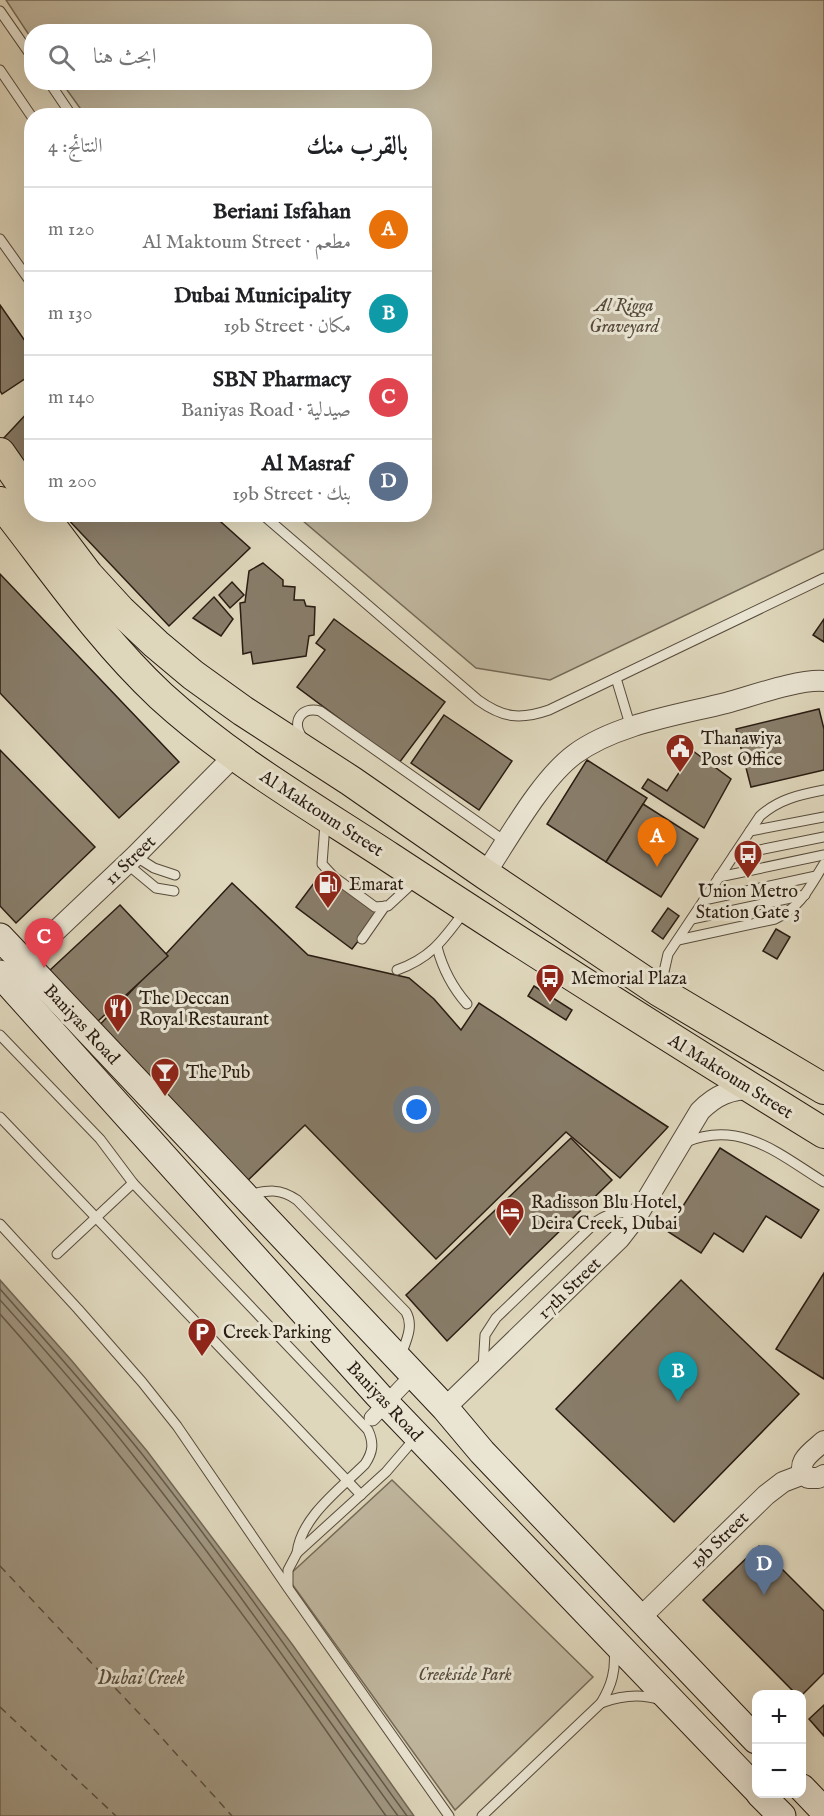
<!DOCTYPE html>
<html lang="ar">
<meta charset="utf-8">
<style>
body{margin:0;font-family:"IM FELL English",Amiri,serif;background:#f6f6f6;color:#202124;direction:rtl}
.controls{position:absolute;right:18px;bottom:18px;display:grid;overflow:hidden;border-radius:12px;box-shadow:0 6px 24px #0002}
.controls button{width:54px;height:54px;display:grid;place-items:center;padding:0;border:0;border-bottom:2px solid #e0e0e0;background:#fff;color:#202124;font:30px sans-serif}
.you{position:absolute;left:417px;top:1110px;width:21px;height:21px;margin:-15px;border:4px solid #fff;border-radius:50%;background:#1a73e8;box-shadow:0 0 0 9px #1a73e833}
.badge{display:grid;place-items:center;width:39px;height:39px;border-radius:50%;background:#2563eb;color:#fff;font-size:20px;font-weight:700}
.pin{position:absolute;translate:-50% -50px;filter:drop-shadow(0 2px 3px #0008)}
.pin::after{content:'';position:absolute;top:32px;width:21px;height:18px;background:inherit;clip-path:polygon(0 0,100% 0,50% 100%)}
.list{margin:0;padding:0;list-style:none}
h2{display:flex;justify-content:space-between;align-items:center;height:78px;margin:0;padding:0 24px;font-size:26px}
h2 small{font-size:20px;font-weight:400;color:#757577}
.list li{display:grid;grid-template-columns:39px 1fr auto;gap:18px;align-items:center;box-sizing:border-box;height:84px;padding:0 24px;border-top:2px solid #e0e0e0}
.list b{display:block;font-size:22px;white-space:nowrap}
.list p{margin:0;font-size:20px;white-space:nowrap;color:#757577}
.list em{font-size:20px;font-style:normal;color:#757577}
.icon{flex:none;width:33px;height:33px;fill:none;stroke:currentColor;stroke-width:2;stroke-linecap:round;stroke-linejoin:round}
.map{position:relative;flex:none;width:824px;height:1816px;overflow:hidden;direction:ltr}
.search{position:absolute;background:#fff;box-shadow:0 6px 24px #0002;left:24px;top:24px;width:408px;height:66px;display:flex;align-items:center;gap:15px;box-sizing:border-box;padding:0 21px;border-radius:24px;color:#757577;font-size:22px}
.panel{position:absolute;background:#fff;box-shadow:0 6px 24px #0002;left:24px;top:108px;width:408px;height:414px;border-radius:24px;direction:rtl}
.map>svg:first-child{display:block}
.green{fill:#c0b79f;stroke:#746a58;stroke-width:1.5}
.water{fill:#a19782;stroke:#716655;stroke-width:1.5}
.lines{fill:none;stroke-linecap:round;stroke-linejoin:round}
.shore{stroke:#655a4a;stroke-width:1.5}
.ferry{stroke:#594d3f;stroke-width:1.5;stroke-dasharray:8 6;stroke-linecap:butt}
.building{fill:#887d6a;stroke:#291c12;stroke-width:1.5}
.service-casing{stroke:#564b3c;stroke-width:11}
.pedestrian-casing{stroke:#564b3c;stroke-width:17}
.minor-casing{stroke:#564b3c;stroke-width:22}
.secondary-casing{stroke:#291c12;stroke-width:29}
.primary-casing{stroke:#291c12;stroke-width:32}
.service{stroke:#eae5d3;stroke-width:9}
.pedestrian{stroke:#eae5d3;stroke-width:15}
.minor{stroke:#eae5d3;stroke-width:20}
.secondary{stroke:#eae5d3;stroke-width:27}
.primary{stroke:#dfd7bc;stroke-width:30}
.labels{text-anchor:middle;stroke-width:6;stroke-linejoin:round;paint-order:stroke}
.park-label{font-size:18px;font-style:italic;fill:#564a3c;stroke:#eae5d3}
.poi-label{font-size:18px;fill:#291c12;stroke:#eae5d3;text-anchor:start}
.street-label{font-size:18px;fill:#291c12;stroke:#eae5d3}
.water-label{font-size:20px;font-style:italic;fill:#594d3f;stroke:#eae5d3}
</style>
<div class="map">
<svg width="824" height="1816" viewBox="0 0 824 1816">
<rect width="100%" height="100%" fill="#dfd7bc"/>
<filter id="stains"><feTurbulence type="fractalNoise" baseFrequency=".00333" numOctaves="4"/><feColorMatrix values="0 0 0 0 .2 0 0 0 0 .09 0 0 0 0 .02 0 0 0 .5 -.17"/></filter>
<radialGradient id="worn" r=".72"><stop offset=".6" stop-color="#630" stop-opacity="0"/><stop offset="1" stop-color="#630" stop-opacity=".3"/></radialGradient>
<g class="green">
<polygon points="6,0 824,0 824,549 550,680 476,668 296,515 424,514 424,116 85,115 62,83 424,82 424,32 32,32 31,38"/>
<polygon points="392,1480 593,1677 455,1810 287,1577"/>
</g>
<polygon class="water" points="0,1280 72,1361 147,1451 292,1644 414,1816 0,1816"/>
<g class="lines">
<g class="shore">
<path d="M0,1289C48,1343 96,1397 142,1454C235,1571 319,1695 407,1816"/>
<path d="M0,1300C47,1352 93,1404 136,1459C228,1575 311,1697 398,1816"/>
<path d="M0,1314C97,1423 187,1538 273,1656C312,1709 348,1763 386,1816"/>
</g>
<g class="ferry">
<polyline points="0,1566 152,1727 232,1816"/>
<polyline points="0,1707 116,1816"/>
</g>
</g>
<g class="building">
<polygon points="0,305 32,351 32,374 2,394 0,391"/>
<polygon points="32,408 32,481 0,442"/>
<polygon points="63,514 212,514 250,548 169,626"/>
<polygon points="263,563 283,580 283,586 295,587 294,600 304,600 306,606 315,607 314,635 309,636 306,656 253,664 251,652 243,654 240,603 245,602 249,571"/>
<polygon points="0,574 179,762 119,818 0,693"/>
<polygon points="232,582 244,595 230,608 219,595"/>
<polygon points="214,597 233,619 221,636 193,618"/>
<polygon points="334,619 445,702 399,763 297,687 325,650 316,643"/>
<polygon points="824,619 824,642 813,635"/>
<polygon points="819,709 824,729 824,770 751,787 736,729"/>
<polygon points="444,715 512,761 479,810 411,763"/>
<polygon points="0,750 95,847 16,923 0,906"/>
<polygon points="693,751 731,779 704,828 642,788 648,779 667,791"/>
<polygon points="587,760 647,798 606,862 547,824"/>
<polygon points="643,804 698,839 661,897 606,862"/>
<polygon points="323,871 380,913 352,949 296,907"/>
<polygon points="232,883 308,955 409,978 434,999 461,1030 479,1003 668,1127 620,1178 566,1132 436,1259 305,1125 243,1185 95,1030"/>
<polygon points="120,905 168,956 97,1022 49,971"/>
<polygon points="668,908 679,916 663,939 652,931"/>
<polygon points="776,929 790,937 777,959 763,951"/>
<polygon points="534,986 572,1010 566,1020 528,996"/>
<polygon points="571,1138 612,1180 447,1341 406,1295"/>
<polygon points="720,1148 819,1210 801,1238 766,1216 743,1252 714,1233 701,1253 667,1231"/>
<polygon points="824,1273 824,1379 776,1349"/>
<polygon points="681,1280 799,1394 674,1522 556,1409"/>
<polygon points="759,1546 824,1611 824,1673 802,1695 796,1694 703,1600"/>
<polygon points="824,1705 824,1736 809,1719"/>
</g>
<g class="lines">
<g class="service-casing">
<g id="service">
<polyline points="0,11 32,57"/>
<polyline points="0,70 32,117"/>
<polyline points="49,82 72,116"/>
<polyline points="0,239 32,284"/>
<path d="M262,514L478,700C503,718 520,720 549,710L824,578"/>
<polyline points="616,678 631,728"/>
<path d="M302,737C291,721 302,706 320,711L506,842"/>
<polyline points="325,824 322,864 334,877 375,907 388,906 416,880"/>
<polyline points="750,831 824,817"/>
<polyline points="734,855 824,837"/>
<polyline points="135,856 154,868 175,875"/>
<polyline points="127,864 156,888 174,891"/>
<polyline points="719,877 824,855"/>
<polyline points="704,900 816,876"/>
<polyline points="692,919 805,895"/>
<polyline points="362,939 385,906"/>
<path d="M678,940L775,919C801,907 809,888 824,864"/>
<path d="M437,947C443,970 452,987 467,1004"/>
<path d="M397,970C431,958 443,940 464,912"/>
<path d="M661,985L668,954L760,816C779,799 799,795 824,790"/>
<path d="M0,1035L100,1139L133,1183L368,1430C374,1443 373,1452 365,1464C340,1489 301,1517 297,1553"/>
<polyline points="0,1117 361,1495"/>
<path d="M686,1142C741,1119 780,1155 824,1182"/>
<path d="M248,1195C268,1190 280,1188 297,1200L406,1312C414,1326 406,1341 401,1355"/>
<polyline points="0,1224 78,1309 142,1382 177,1426 288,1588 449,1816"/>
<polyline points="57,1254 133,1183"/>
<path d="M483,1368L485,1335L496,1318L597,1221C610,1212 621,1210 637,1216"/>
<polyline points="288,1587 288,1570 297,1553 386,1472 416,1437"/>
<path d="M601,1703C620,1696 640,1693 660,1700"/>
<path d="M482,1816L601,1703C612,1685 616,1670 614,1649"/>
</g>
</g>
<g class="pedestrian-casing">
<polyline id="pedestrian" points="372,1418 413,1375"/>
</g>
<g class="minor-casing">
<g id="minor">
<path d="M485,874C509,838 541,779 575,754C616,724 678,715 726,703C752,696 798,679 824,681"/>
<polyline points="23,962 135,856 234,756"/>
<path d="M445,1408L620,1238L637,1216L700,1111C716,1095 730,1089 753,1089"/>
<path d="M824,1441C813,1451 792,1463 808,1478H818L824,1475"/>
<polyline points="641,1617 766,1495 783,1482 804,1474"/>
</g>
</g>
<g class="secondary-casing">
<g id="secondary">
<polyline points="0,937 445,1408 482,1452 756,1740"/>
<polyline points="0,974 378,1395 756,1789"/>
<polyline points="802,1788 824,1811"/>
<polyline points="760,1794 782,1816"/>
</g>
</g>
<g class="primary-casing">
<g id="primary">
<polyline points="0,453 32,499"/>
<path d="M0,502C52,568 99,638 161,696C230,759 311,806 389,857C532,951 678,1043 824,1133"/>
<polyline points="42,514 88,575 121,611 156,644 193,675 243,711 351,781 485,874 659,991 824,1089"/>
</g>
</g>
<use href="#service" class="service"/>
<use href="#pedestrian" class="pedestrian"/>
<use href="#minor" class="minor"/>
<use href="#secondary" class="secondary"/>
<use href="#primary" class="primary"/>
</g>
<defs>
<g id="civic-pin" transform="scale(1.5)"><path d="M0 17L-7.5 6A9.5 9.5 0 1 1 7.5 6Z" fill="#8f2418" stroke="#eae5d3"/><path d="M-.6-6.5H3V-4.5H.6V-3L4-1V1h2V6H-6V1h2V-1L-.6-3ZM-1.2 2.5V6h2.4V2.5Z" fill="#fff"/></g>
<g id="bus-pin" transform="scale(1.5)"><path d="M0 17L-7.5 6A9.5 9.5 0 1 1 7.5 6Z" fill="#8f2418" stroke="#eae5d3"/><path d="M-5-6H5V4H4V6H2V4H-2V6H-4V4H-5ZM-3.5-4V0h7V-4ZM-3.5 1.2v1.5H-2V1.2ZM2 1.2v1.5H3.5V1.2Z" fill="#fff"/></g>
<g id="fuel-pin" transform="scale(1.5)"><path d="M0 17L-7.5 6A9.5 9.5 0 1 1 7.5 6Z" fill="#8f2418" stroke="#eae5d3"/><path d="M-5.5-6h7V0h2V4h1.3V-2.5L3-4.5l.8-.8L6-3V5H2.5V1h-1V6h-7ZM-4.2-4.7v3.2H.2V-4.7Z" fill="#fff"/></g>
<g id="restaurant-pin" transform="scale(1.5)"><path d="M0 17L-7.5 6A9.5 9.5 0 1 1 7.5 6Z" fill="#8f2418" stroke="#eae5d3"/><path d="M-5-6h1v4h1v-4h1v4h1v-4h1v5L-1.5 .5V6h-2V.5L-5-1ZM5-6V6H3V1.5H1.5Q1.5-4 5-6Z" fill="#fff"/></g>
<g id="bar-pin" transform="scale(1.5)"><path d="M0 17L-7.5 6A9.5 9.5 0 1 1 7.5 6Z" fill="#8f2418" stroke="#eae5d3"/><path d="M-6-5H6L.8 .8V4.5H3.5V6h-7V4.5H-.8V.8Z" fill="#fff"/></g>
<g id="hotel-pin" transform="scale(1.5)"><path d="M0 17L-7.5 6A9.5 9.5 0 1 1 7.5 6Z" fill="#8f2418" stroke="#eae5d3"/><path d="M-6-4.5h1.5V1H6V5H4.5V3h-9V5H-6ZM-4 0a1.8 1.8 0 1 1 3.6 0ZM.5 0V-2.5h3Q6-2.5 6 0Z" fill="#fff"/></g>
<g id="parking-pin" transform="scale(1.5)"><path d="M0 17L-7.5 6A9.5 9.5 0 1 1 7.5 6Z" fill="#8f2418" stroke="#eae5d3"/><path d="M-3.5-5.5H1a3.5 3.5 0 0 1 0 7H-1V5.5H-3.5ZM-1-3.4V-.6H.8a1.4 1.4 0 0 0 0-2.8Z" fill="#fff"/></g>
</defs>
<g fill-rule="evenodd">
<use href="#civic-pin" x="680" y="748"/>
<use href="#bus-pin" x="748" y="854"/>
<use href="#fuel-pin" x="328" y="884"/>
<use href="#bus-pin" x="550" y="978"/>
<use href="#restaurant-pin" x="118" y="1008"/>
<use href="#bar-pin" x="165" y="1072"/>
<use href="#hotel-pin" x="510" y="1212"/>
<use href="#parking-pin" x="202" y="1332"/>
</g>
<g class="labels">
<g class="park-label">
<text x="624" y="311">Al Rigga<tspan x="624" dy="21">Graveyard</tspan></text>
<text x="465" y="1680">Creekside Park</text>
</g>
<g class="poi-label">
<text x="701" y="744">Thanawiya<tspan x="701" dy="21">Post Office</tspan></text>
<text x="349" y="890">Emarat</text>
<text x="748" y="897" text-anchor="middle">Union Metro<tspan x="748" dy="21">Station Gate 3</tspan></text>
<text x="571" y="984">Memorial Plaza</text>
<text x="139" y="1004">The Deccan<tspan x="139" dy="21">Royal Restaurant</tspan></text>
<text x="186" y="1078">The Pub</text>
<text x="531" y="1208">Radisson Blu Hotel,<tspan x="531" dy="21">Deira Creek, Dubai</tspan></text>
<text x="223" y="1338">Creek Parking</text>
</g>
<g class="street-label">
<text transform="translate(322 813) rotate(33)" y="6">Al Maktoum Street</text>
<text transform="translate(130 860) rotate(-44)" y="6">11 Street</text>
<text transform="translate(82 1024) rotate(47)" y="6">Baniyas Road</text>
<text transform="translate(731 1076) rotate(32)" y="6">Al Maktoum Street</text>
<text transform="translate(569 1288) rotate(-44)" y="6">17th Street</text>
<text transform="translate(385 1401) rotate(47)" y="6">Baniyas Road</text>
<text transform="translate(719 1540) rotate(-44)" y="6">19b Street</text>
</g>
<g class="water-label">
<text x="141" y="1684">Dubai Creek</text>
</g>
</g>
<rect width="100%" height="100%" filter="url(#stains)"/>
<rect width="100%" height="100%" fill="url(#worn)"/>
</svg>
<div class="controls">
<button>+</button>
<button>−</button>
</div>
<div class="you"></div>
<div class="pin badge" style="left:657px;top:867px;background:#e8710a">A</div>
<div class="pin badge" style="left:678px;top:1402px;background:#0f9aa8">B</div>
<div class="pin badge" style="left:44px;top:968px;background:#e0444e">C</div>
<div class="pin badge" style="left:764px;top:1595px;background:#5c6f8a">D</div>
<div class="search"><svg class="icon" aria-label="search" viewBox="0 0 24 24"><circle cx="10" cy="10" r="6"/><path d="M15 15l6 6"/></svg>ابحث هنا</div>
<section class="panel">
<h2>بالقرب منك<small>النتائج: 4</small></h2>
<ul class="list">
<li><span class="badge" style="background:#e8710a">A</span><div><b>Beriani Isfahan</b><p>مطعم · Al Maktoum Street</p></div><em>120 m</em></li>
<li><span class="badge" style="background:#0f9aa8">B</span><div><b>Dubai Municipality</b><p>مكان · 19b Street</p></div><em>130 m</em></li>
<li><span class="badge" style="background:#e0444e">C</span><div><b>SBN Pharmacy</b><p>صيدلية · Baniyas Road</p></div><em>140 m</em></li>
<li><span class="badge" style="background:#5c6f8a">D</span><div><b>Al Masraf</b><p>بنك · 19b Street</p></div><em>200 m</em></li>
</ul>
</section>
</div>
